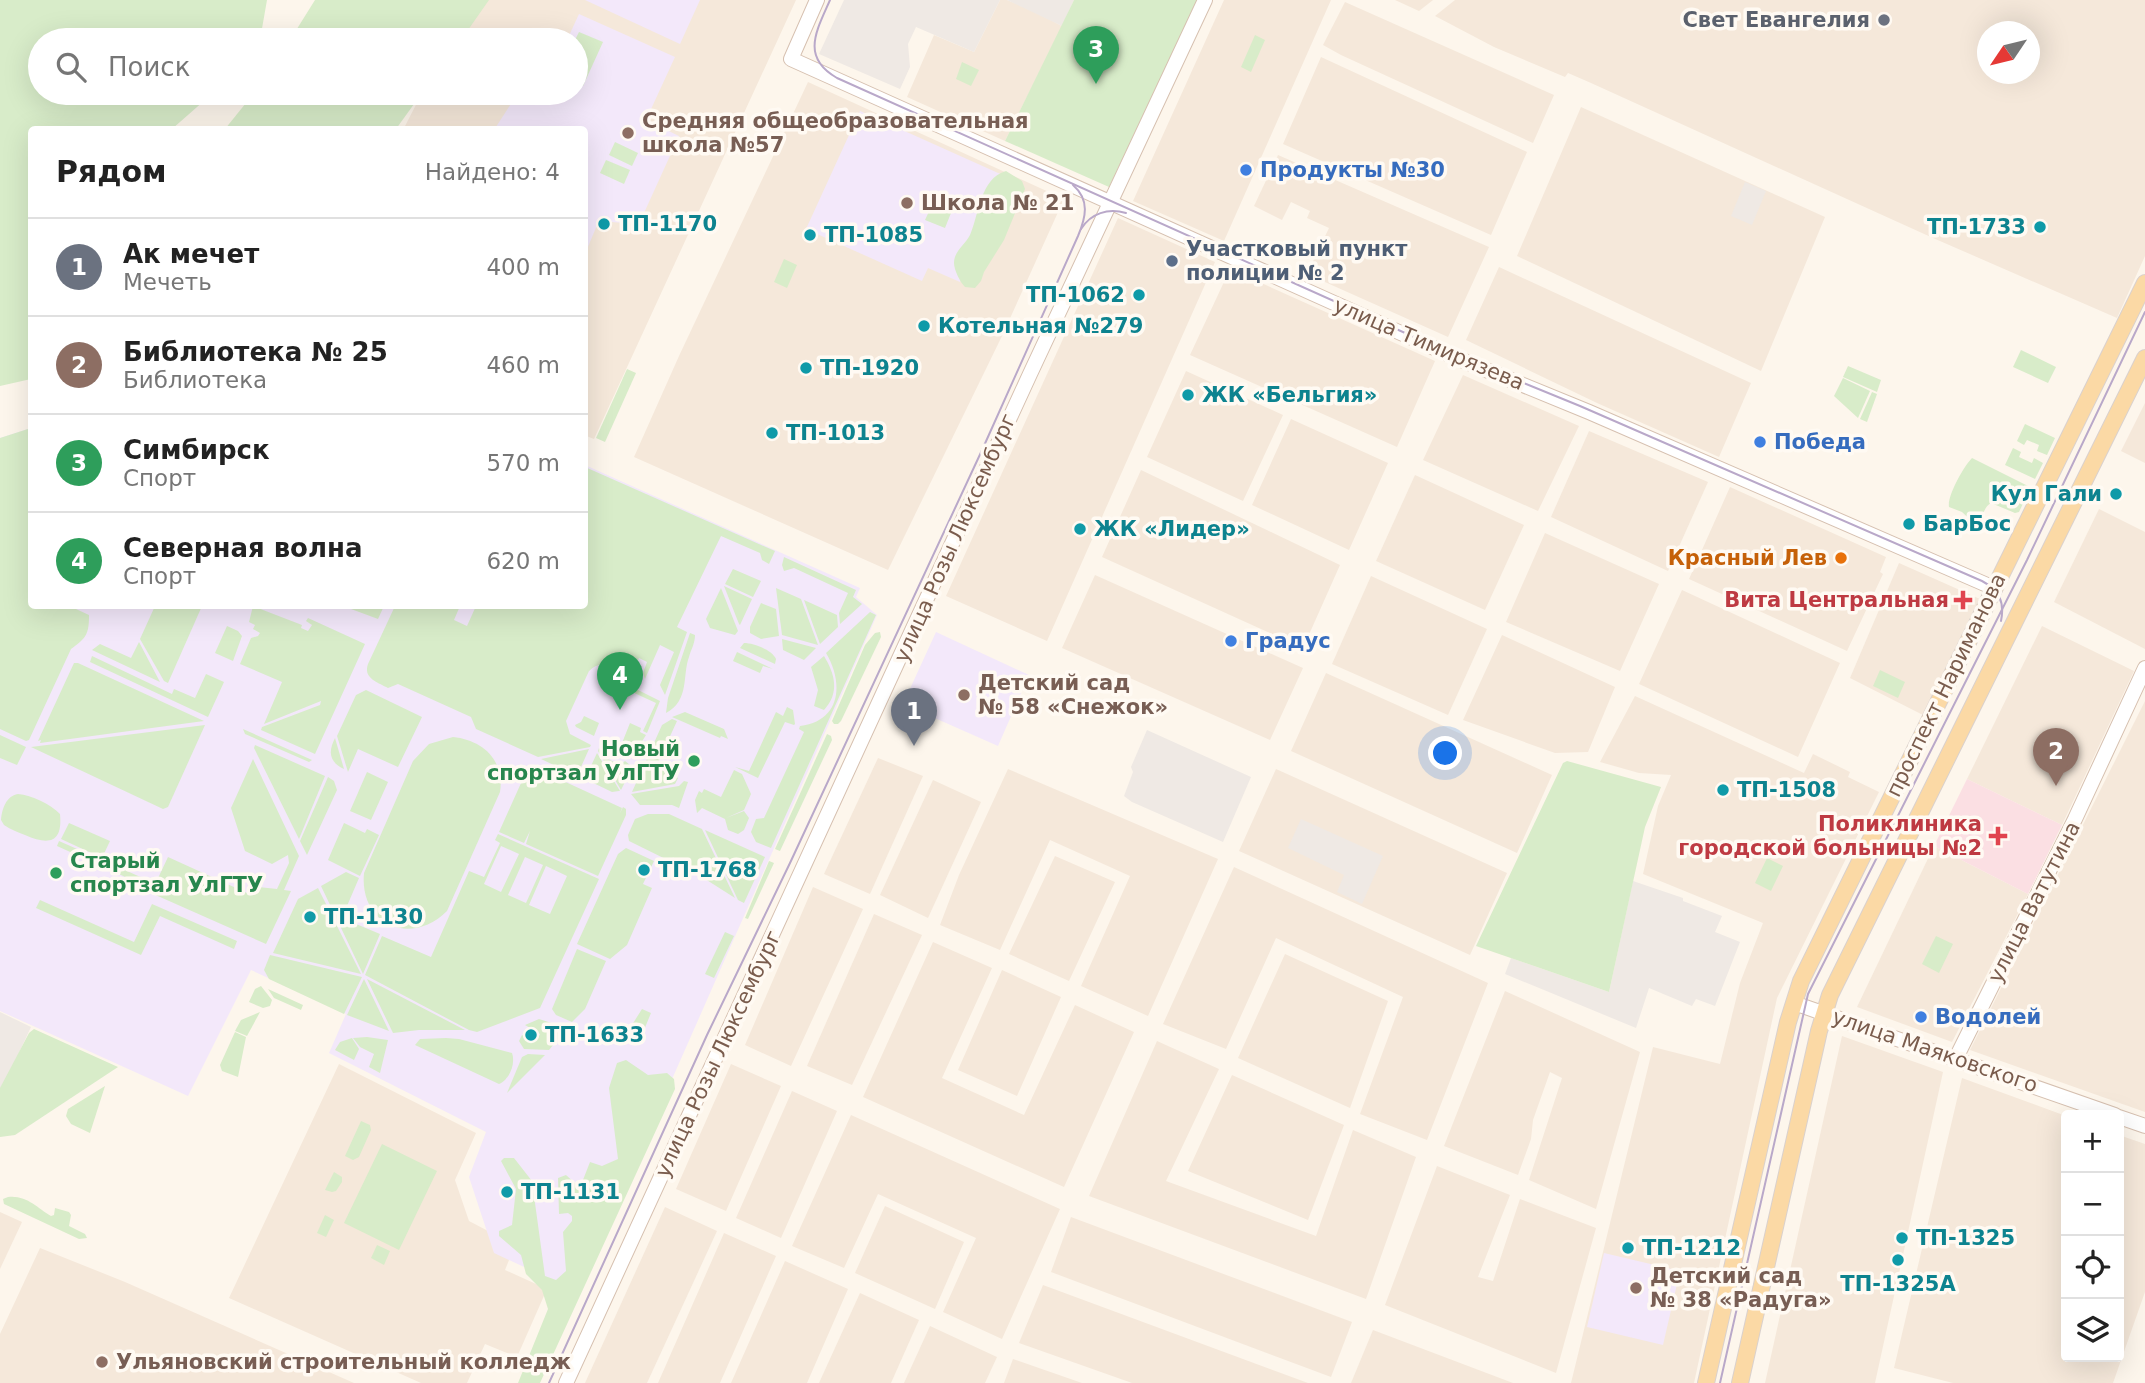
<!DOCTYPE html>
<html lang="ru">
<meta charset="utf-8">
<style>
body{margin:0;font-family:"DejaVu Sans",sans-serif;background:#f2f2f2;color:#222}
.controls{position:absolute;right:21px;bottom:21px;display:grid;overflow:hidden;border-radius:7px;box-shadow:0 7px 28px #0002}
.controls button{width:63px;height:63px;display:grid;place-items:center;padding:0;border:0;border-bottom:2px solid #e0e0e0;background:#fff;color:#222;font:35px sans-serif}
.compass{position:absolute;left:1977px;top:21px;width:63px;height:63px;border-radius:50%;background:#fff;box-shadow:0 7px 28px #0002;rotate:235deg}
.you{position:absolute;left:1446px;top:754px;width:24px;height:24px;margin:-18px;border:5px solid #fff;border-radius:50%;background:#1a73e8;box-shadow:0 0 0 10px #1a73e833}
.badge{display:grid;place-items:center;width:46px;height:46px;border-radius:50%;background:#7c3aed;color:#fff;font-size:23px;font-weight:700}
.pin{position:absolute;translate:-50% -58px;filter:drop-shadow(0 2px 4px #0008)}
.pin::after{content:'';position:absolute;top:37px;width:24px;height:21px;background:inherit;clip-path:polygon(0 0,100% 0,50% 100%)}
.list{margin:0;padding:0;list-style:none}
h2{display:flex;justify-content:space-between;align-items:center;height:91px;margin:0;padding:0 28px;font-size:30px}
h2 small{font-size:23px;font-weight:400;color:#767676}
.list li{display:grid;grid-template-columns:46px 1fr auto;gap:21px;align-items:center;box-sizing:border-box;height:98px;padding:0 28px;border-top:2px solid #e0e0e0}
.list b{display:block;font-size:26px;white-space:nowrap}
.list p{margin:0;font-size:23px;white-space:nowrap;color:#767676}
.list em{font-size:23px;font-style:normal;color:#767676}
.icon{flex:none;width:38px;height:38px;fill:none;stroke:currentColor;stroke-width:2;stroke-linecap:round;stroke-linejoin:round}
.map{position:relative;flex:none;width:2145px;height:1383px;overflow:hidden}
.search{position:absolute;background:#fff;box-shadow:0 7px 28px #0002;left:28px;top:28px;width:560px;height:77px;display:flex;align-items:center;gap:18px;box-sizing:border-box;padding:0 24px;border-radius:38px;color:#767676;font-size:26px}
.panel{position:absolute;background:#fff;box-shadow:0 7px 28px #0002;left:28px;top:126px;width:560px;height:483px;border-radius:7px}
.map>svg:first-child{display:block}
.residential{fill:#f5e8da;fill-rule:evenodd}
.industrial{fill:#efe9e4}
.education{fill:#f3e8fa}
.medical{fill:#fbdfe3}
.green{fill:#d8ecc9;fill-rule:evenodd}
.lines{fill:none;stroke-linecap:round;stroke-linejoin:round}
.secondary-casing{stroke:#d6c0b0;stroke-width:16}
.primary-casing{stroke:#dad1cd;stroke-width:18}
.secondary{stroke:#fff;stroke-width:14}
.primary{stroke:#fbd9a5;stroke-width:16}
.tram{stroke:#b9a8c9;stroke-width:2}
.worship-dot{fill:#6b7280;stroke:#fffaf3;stroke-width:2.5}
.education-dot{fill:#8d6e63;stroke:#fffaf3;stroke-width:2.5}
.shop-dot{fill:#3f7fe0;stroke:#fffaf3;stroke-width:2.5}
.culture-dot{fill:#0f9aa8;stroke:#fffaf3;stroke-width:2.5}
.service-dot{fill:#5c6f8a;stroke:#fffaf3;stroke-width:2.5}
.food-dot{fill:#e8710a;stroke:#fffaf3;stroke-width:2.5}
.health-dot{fill:#e0444e;stroke:#fffaf3;stroke-width:2.5}
.leisure-dot{fill:#2e9e5b;stroke:#fffaf3;stroke-width:2.5}
.labels{text-anchor:middle;stroke-width:7;stroke-linejoin:round;paint-order:stroke}
.worship-label{font-size:21px;font-weight:bold;fill:#5b616d;stroke:#fffaf3;text-anchor:end}
.education-label{font-size:21px;font-weight:bold;fill:#785e54;stroke:#fffaf3;text-anchor:start}
.shop-label{font-size:21px;font-weight:bold;fill:#366cbe;stroke:#fffaf3;text-anchor:start}
.culture-label{font-size:21px;font-weight:bold;fill:#0d838f;stroke:#fffaf3;text-anchor:start}
.service-label{font-size:21px;font-weight:bold;fill:#4e5e75;stroke:#fffaf3;text-anchor:start}
.street-label{font-size:21px;fill:#7a5c4d;stroke:#fffaf3}
.food-label{font-size:21px;font-weight:bold;fill:#c56008;stroke:#fffaf3;text-anchor:end}
.health-label{font-size:21px;font-weight:bold;fill:#be3a42;stroke:#fffaf3;text-anchor:end}
.leisure-label{font-size:21px;font-weight:bold;fill:#27864d;stroke:#fffaf3;text-anchor:end}
</style>
<div class="map">
<svg width="2145" height="1383" viewBox="0 0 2145 1383">
<rect width="100%" height="100%" fill="#fdf6ec"/>
<g class="residential">
<polygon points="470,0 796,0 594,439 584,435 584,130 403,130 422,93 576,93 576,40 449,40"/>
<polygon points="1000,0 1007,0 1029,9 1062,26 1005,141 907,97 934,35 974,52"/>
<polygon points="1224,0 1331,0 1224,241 1133,201"/>
<polygon points="1395,0 1433,0 1419,11"/>
<path d="M1455,0H2145V256L2117,318L1933,238L1591,83L1568,73L1565,77L1494,47L1435,16ZM1988,32H2030V74H1988Z"/>
<polygon points="1345,2 1554,95 1533,143 1341,55 1323,45"/>
<polygon points="1321,57 1527,152 1491,235 1283,144"/>
<polygon points="808,82 1064,199 1002,336 888,570 634,457 679,356"/>
<polygon points="1581,107 1825,217 1761,371 1517,256"/>
<polygon points="1278,155 1489,247 1448,337 1307,274 1329,228 1307,218 1310,211 1291,202 1282,220 1254,206"/>
<polygon points="1118,218 1215,262 1047,641 946,596"/>
<polygon points="1499,267 1751,383 1719,457 1597,403 1466,340"/>
<polygon points="1230,269 1435,361 1397,447 1190,355"/>
<polygon points="1186,371 1283,415 1243,501 1147,457"/>
<polygon points="1463,375 1579,426 1538,511 1423,460"/>
<polygon points="2145,403 2145,463 2121,451"/>
<polygon points="1291,419 1388,463 1349,550 1252,505"/>
<polygon points="1589,431 1708,482 1668,571 1551,517"/>
<polygon points="1141,470 1340,565 1303,648 1102,557"/>
<polygon points="1415,475 1524,525 1485,610 1376,561"/>
<polygon points="1730,487 1886,557 1880,572 1883,574 1847,651 1689,579"/>
<polygon points="2099,509 2145,532 2145,649 2054,602"/>
<polygon points="1545,533 1659,584 1620,671 1506,622"/>
<polygon points="1899,563 1980,599 1923,715 1850,678"/>
<polygon points="1095,575 1303,668 1270,740 1062,648"/>
<polygon points="1371,576 1487,629 1448,715 1332,664"/>
<polygon points="1682,590 1840,663 1798,757 1639,684"/>
<polygon points="2042,626 2134,671 2062,825 1967,779"/>
<polygon points="1502,635 1615,687 1588,752 1555,753 1463,720"/>
<polygon points="1326,673 1552,775 1517,853 1291,751"/>
<polygon points="1635,696 1804,773 1813,754 1850,772 1848,777 1879,792 1777,998 1694,1383 1571,1383 1653,1047 1720,1064 1740,983 1763,923 1643,874 1658,806 1671,775 1639,773 1600,762"/>
<polygon points="2145,701 2145,1112 1970,1050"/>
<polygon points="878,758 923,776 870,894 824,874"/>
<polygon points="1008,769 1218,859 1148,1016 1081,986 1130,876 1050,840 1000,950 940,925 959,875"/>
<polygon points="1276,769 1507,873 1470,955 1239,851"/>
<polygon points="933,780 981,802 928,918 880,895"/>
<polygon points="1934,846 2028,894 1952,1042 1857,1007"/>
<polygon points="1055,856 1115,882 1069,981 1009,954"/>
<polygon points="1234,867 1488,983 1427,1140 1360,1114 1403,997 1276,938 1226,1049 1163,1024"/>
<polygon points="813,887 863,909 791,1066 745,1045"/>
<polygon points="874,914 922,935 852,1085 807,1066"/>
<polygon points="933,942 992,968 942,1078 1024,1115 1075,1005 1134,1032 1064,1187 863,1097"/>
<polygon points="1285,954 1388,1001 1350,1108 1238,1058"/>
<polygon points="1002,970 1061,997 1017,1096 958,1070"/>
<polygon points="1505,991 1640,1052 1596,1209 1529,1180 1562,1078 1550,1072 1533,1120 1531,1139 1518,1175 1444,1146"/>
<polygon points="1842,1036 1943,1072 1875,1383 1765,1383"/>
<polygon points="1157,1041 1219,1069 1166,1181 1316,1236 1353,1130 1416,1157 1366,1299 1089,1196"/>
<polygon points="339,1064 476,1133 455,1180 469,1221 515,1245 505,1270 547,1289 517,1357 485,1344 467,1383 421,1383 229,1298"/>
<polygon points="731,1064 781,1086 726,1211 676,1189"/>
<polygon points="1232,1075 1344,1125 1308,1220 1188,1171"/>
<polygon points="1962,1078 2066,1116 2066,1357 2119,1357 2119,1135 2145,1144 2145,1292 2113,1383 1953,1383 1894,1368"/>
<polygon points="792,1091 837,1111 781,1238 736,1218"/>
<polygon points="851,1115 1060,1209 1002,1339 943,1312 976,1238 878,1194 844,1268 792,1246"/>
<polygon points="1437,1166 1510,1195 1478,1277 1493,1281 1520,1199 1596,1228 1556,1373 1385,1305"/>
<polygon points="885,1206 964,1242 935,1309 855,1273"/>
<polygon points="665,1207 717,1231 647,1383 585,1383"/>
<polygon points="0,1212 22,1222 0,1269"/>
<polygon points="1071,1217 1352,1322 1331,1377 1051,1272"/>
<polygon points="724,1233 776,1256 720,1383 658,1383"/>
<polygon points="40,1248 125,1282 354,1383 0,1383 0,1334"/>
<polygon points="785,1261 848,1289 807,1383 731,1383"/>
<polygon points="1043,1285 1308,1383 1132,1383 1019,1343"/>
<polygon points="860,1293 919,1320 891,1383 819,1383"/>
<polygon points="930,1326 997,1357 985,1383 904,1383"/>
<polygon points="1373,1330 1513,1383 1351,1383"/>
<polygon points="1013,1359 1082,1383 1004,1383"/>
</g>
<g class="industrial">
<polygon points="844,0 1000,0 974,52 916,27 908,44 910,67 900,89 819,54"/>
<polygon points="1007,0 1074,0 1062,26"/>
<polygon points="1745,182 1766,191 1752,225 1731,216"/>
<polygon points="1147,730 1251,777 1223,842 1132,802 1124,796 1133,772 1131,767"/>
<polygon points="1301,819 1383,856 1362,904 1337,892 1344,875 1288,848"/>
<polygon points="1633,881 1683,898 1683,901 1722,916 1715,932 1740,942 1715,1006 1696,999 1692,1006 1649,988 1636,1028 1505,974 1511,958 1609,992"/>
<polygon points="0,1012 31,1027 0,1093"/>
</g>
<g class="education">
<polygon points="585,0 700,0 680,44"/>
<polygon points="579,14 675,57 646,120 679,136 639,224 611,222 600,218 585,254 584,130 494,130 518,93 576,93 576,40 567,40"/>
<polygon points="860,111 1007,177 960,282 928,268 922,281 806,229"/>
<polygon points="31,428 32,606 584,606 585,465 860,588 856,597 877,615 578,1292 494,1253 469,1177 486,1132 329,1053 346,1014 251,970 188,1096 0,1011 0,438"/>
<polygon points="936,632 1029,675 998,746 903,704"/>
<polygon points="1604,1253 1680,1271 1663,1345 1587,1327"/>
</g>
<polygon class="medical" points="1967,779 2062,825 2028,894 1934,846"/>
<g class="green">
<polygon points="0,0 267,0 260,40 40,40 40,93 213,93 172,129 32,130 31,379 0,386"/>
<polygon points="315,0 489,0 461,40 290,40"/>
<polygon points="1074,0 1198,0 1109,187 1005,141"/>
<polygon points="579,32 603,42 583,86 576,83 575,40"/>
<polygon points="1255,35 1265,40 1251,72 1241,67"/>
<polygon points="962,62 979,70 971,86 956,79"/>
<polygon points="254,93 422,93 396,129 225,129"/>
<polygon points="615,142 638,153 632,166 609,155"/>
<polygon points="606,160 630,170 624,184 600,173"/>
<path d="M1006,171L1022,181L1025,189L1004,240L984,272L981,281L975,288L965,287C960,282 954,270 954,263C954,251 965,245 970,235C979,215 980,178 1006,171Z"/>
<polygon points="932,205 951,213 945,228 925,220"/>
<polygon points="784,259 797,265 787,288 774,282"/>
<polygon points="2021,350 2056,367 2048,383 2013,367"/>
<polygon points="1848,366 1881,380 1877,392 1843,377"/>
<polygon points="627,369 636,373 605,442 596,438"/>
<polygon points="1843,378 1870,391 1858,418 1834,396"/>
<polygon points="1872,392 1877,394 1867,422 1860,419"/>
<polygon points="2025,424 2055,438 2047,455 2037,451 2039,445 2027,440 2024,445 2017,441"/>
<path d="M31,428L32,606H78L76,609L89,615C89,633 87,638 71,649L29,740L26,741L0,729V438Z"/>
<polygon points="2013,448 2021,452 2019,457 2032,463 2034,458 2043,463 2035,479 2005,465"/>
<path d="M1972,458L2028,486L2029,491L2019,512L2015,513L1991,503C1982,508 1984,520 1974,523L1962,512L1949,507C1947,496 1964,466 1972,458Z"/>
<path d="M585,467L775,551L769,564L762,560L760,553L721,536L677,627L687,632L665,695L660,685L674,652L660,645L645,679L643,673L647,662L639,658L633,671L627,674C613,670 602,658 589,671L566,721L570,734L591,745L590,747L538,757L476,729L471,717L398,684L388,688C377,682 363,678 368,664L395,606H460L454,620L467,626L476,606H584Z"/>
<polygon points="784,557 856,590 853,597 862,604 840,624 839,613 848,593 794,568 784,571 782,565"/>
<polygon points="733,569 761,581 753,597 725,584"/>
<polygon points="724,586 752,599 740,625 739,624"/>
<polygon points="721,588 738,631 735,635 710,628 706,619"/>
<polygon points="776,588 801,599 818,645 782,635"/>
<polygon points="804,600 837,615 838,627 820,644"/>
<polygon points="761,603 776,609 779,636 761,639 750,633 750,627"/>
<polygon points="155,606 202,606 168,683 164,681 140,639"/>
<polygon points="253,606 302,625 301,628 308,631 312,625 306,621 308,618 365,644 315,754 261,730 262,727 320,705 321,701 264,724 282,682 240,664 251,638 258,636 260,633 253,629 255,625 249,622"/>
<polygon points="343,606 384,606 378,619"/>
<path d="M870,612L876,615L771,848L756,842L751,832L756,819L764,818L804,732L799,729L800,726C841,721 844,683 826,653Z"/>
<polygon points="227,626 238,631 242,636 233,661 215,653"/>
<polygon points="880,632 881,637 841,721 838,724 834,724 832,721 865,645 875,633"/>
<path d="M690,633L695,635C695,644 691,649 689,657C682,676 690,700 666,713L668,698Z"/>
<polygon points="782,639 816,648 804,660 783,650"/>
<polygon points="139,642 160,682 92,650 100,644 131,658"/>
<path d="M744,643C754,643 772,650 776,659L775,664L740,648Z"/>
<polygon points="737,652 773,669 763,666 760,673 733,661"/>
<polygon points="92,656 172,694 174,689 195,698 206,674 224,682 208,717 90,662"/>
<path d="M824,656C835,674 840,693 824,710L814,706L818,690L811,667Z"/>
<polygon points="74,663 78,663 204,721 40,743 41,740 38,741"/>
<polygon points="1880,670 1905,682 1898,698 1873,686"/>
<polygon points="620,681 660,701 647,733 643,731 656,703 619,686"/>
<polygon points="366,690 422,717 398,767 358,749 348,772 337,736 356,695"/>
<polygon points="787,707 793,710 795,724 794,725 785,722 758,778 735,767 749,771 776,712 783,716"/>
<polygon points="685,712 724,729 728,739 721,736 720,738 672,717"/>
<polygon points="584,716 599,723 594,736 576,727 575,725 581,722"/>
<polygon points="672,719 677,721 656,767 678,778 675,784 632,792 662,725"/>
<polygon points="630,723 641,728 640,732 646,735 635,753 620,748"/>
<polygon points="205,725 168,807 163,809 31,747"/>
<polygon points="243,729 312,760 309,762 245,734"/>
<polygon points="827,734 831,736 832,740 780,851 775,849"/>
<polygon points="0,735 26,747 17,765 0,758"/>
<path d="M453,737C483,740 505,761 500,792L447,911C411,947 359,925 364,873L413,761L429,744Z"/>
<path d="M335,738L344,769C329,762 328,752 335,738Z"/>
<polygon points="255,745 325,776 299,839 254,748"/>
<polygon points="599,748 606,758 620,765 625,761 630,765 631,770 621,790 598,751"/>
<polygon points="589,749 577,776 541,759"/>
<polygon points="597,753 620,791 619,791 612,792 585,779"/>
<polygon points="253,759 299,856 284,890 291,891 266,944 151,893 168,857 247,893 250,886 277,889 289,863 288,855 272,864 245,851 231,808"/>
<polygon points="1567,761 1661,787 1645,827 1609,992 1476,946 1563,763"/>
<polygon points="533,767 622,808 620,813 623,807 626,809 626,815 598,876 526,844 530,831 524,843 499,832 526,772 527,769 531,770"/>
<polygon points="734,770 742,774 751,794 744,810 726,818 744,811 749,818 744,830 738,834 728,830 725,819 702,808 697,813 695,800 699,791 702,793 704,789 721,797"/>
<polygon points="367,772 388,782 371,820 350,811"/>
<polygon points="328,777 334,781 337,790 307,855 300,841"/>
<polygon points="684,781 688,782 679,808 672,805 640,805 631,794 679,786"/>
<path d="M18,794C32,795 50,804 60,814C63,844 48,845 25,835C18,832 11,830 4,825L1,820C2,809 6,796 18,794Z"/>
<polygon points="648,814 669,814 702,829 735,898 702,877 629,841 628,835 635,819"/>
<polygon points="69,823 110,841 102,858 61,839"/>
<polygon points="344,823 365,833 367,829 379,835 360,876 328,860"/>
<polygon points="705,830 765,857 744,903 738,900"/>
<path d="M498,834L599,879L540,1008L477,1032L469,1030L365,975L382,936L431,957L469,871L484,877L500,843L495,840ZM501,846L519,854L501,892L484,884ZM525,857L543,865L526,903L508,895ZM546,866L567,876L550,914L529,905Z"/>
<polygon points="59,841 145,879 143,885 57,846"/>
<polygon points="626,848 654,861 643,884 652,888 627,945 610,959 577,944 618,854"/>
<polygon points="1767,858 1783,866 1771,891 1755,883"/>
<polygon points="769,861 774,863 748,919 745,918"/>
<polygon points="346,872 359,878 344,913 349,921 380,934 363,974 321,886"/>
<polygon points="318,888 361,974 273,953 298,899"/>
<polygon points="40,900 134,942 152,904 237,941 234,949 160,916 141,955 36,908"/>
<polygon points="725,932 734,936 714,978 705,974"/>
<polygon points="1936,936 1953,944 1939,973 1922,964"/>
<polygon points="577,949 606,961 585,1009 572,1022 556,1015 552,1009"/>
<polygon points="270,955 362,977 344,1014 269,979 264,970"/>
<polygon points="364,979 389,1031 347,1015"/>
<polygon points="367,979 465,1030 419,1030 393,1033"/>
<polygon points="261,986 272,1000 270,1006 263,1008 249,1002 255,989"/>
<polygon points="268,989 303,1005 301,1010 274,998"/>
<polygon points="642,1009 651,1013 644,1030 639,1028 634,1039 630,1028"/>
<polygon points="260,1012 247,1036 235,1031 241,1020"/>
<polygon points="539,1019 567,1028 549,1050 524,1049 519,1041 522,1035 536,1041 540,1034 525,1025"/>
<polygon points="34,1029 118,1067 15,1135 0,1137 0,1088 29,1033"/>
<polygon points="235,1032 246,1037 238,1077 222,1071 220,1065"/>
<polygon points="367,1037 388,1040 380,1073 369,1067 374,1054 360,1047 353,1038"/>
<polygon points="352,1038 359,1049 354,1060 335,1050 340,1042"/>
<path d="M446,1038L459,1039L512,1053C516,1064 509,1080 499,1084L415,1045L420,1039Z"/>
<polygon points="528,1054 545,1055 507,1093 522,1057"/>
<polygon points="626,1060 648,1075 667,1073 674,1079 675,1089 540,1383 518,1383 548,1309 542,1290 526,1274 521,1255 499,1236 499,1231 512,1225 516,1189 501,1161 504,1158 514,1158 532,1181 545,1276 556,1280 566,1271 563,1232 572,1221 572,1216 568,1213 559,1214 558,1178 566,1175 577,1185 581,1185 590,1162 602,1166 618,1159 609,1088 617,1063"/>
<polygon points="105,1086 90,1133 71,1124 66,1116 68,1109"/>
<polygon points="361,1121 370,1125 371,1130 359,1157 353,1160 345,1156"/>
<polygon points="382,1144 437,1171 399,1250 344,1223"/>
<polygon points="334,1172 342,1177 342,1182 336,1191 332,1192 325,1190"/>
<path d="M8,1197C27,1195 37,1208 51,1216L54,1215L55,1208L69,1212L71,1215L69,1226L85,1234L87,1238L79,1239L4,1204L3,1199Z"/>
<polygon points="325,1215 334,1220 326,1237 317,1233"/>
<polygon points="377,1245 390,1251 384,1265 371,1258"/>
</g>
<g class="lines">
<g class="secondary-casing">
<g id="secondary">
<polyline points="817,0 791,59 1452,356 1589,412 1994,588"/>
<polyline points="1794,1003 2115,1115"/>
<polyline points="1956,1058 2075,819 2145,668"/>
<polyline points="2119,1117 2145,1126"/>
<polyline points="566,1383 1030,374 1205,0"/>
</g>
</g>
<g class="primary-casing">
<g id="primary">
<polyline points="1706,1383 1788,1022 1801,981 2145,283"/>
<polyline points="1740,1383 1819,1031 1830,995 2145,358"/>
</g>
</g>
<use href="#secondary" class="secondary"/>
<use href="#primary" class="primary"/>
<g class="tram">
<path d="M830,0C817,30 800,57 837,78L1443,350L1580,406L1982,581C1999,590 2005,602 2001,621"/>
<path d="M1081,229C1091,213 1108,208 1126,213"/>
<path d="M549,1383L707,1035L790,863L983,448L1078,236C1086,217 1090,200 1073,185"/>
<polyline points="1720,1383 1808,994 2027,560 2145,312"/>
</g>
</g>
<circle class="worship-dot" cx="1884" cy="20" r="7"/>
<g class="education-dot">
<circle cx="628" cy="133" r="7"/>
<circle cx="907" cy="203" r="7"/>
<circle cx="964" cy="695" r="7"/>
<circle cx="1636" cy="1288" r="7"/>
<circle cx="102" cy="1362" r="7"/>
</g>
<g class="shop-dot">
<circle cx="1246" cy="170" r="7"/>
<circle cx="1760" cy="442" r="7"/>
<circle cx="1231" cy="641" r="7"/>
<circle cx="1921" cy="1017" r="7"/>
</g>
<g class="culture-dot">
<circle cx="604" cy="224" r="7"/>
<circle cx="2040" cy="227" r="7"/>
<circle cx="810" cy="235" r="7"/>
<circle cx="1139" cy="295" r="7"/>
<circle cx="924" cy="326" r="7"/>
<circle cx="806" cy="368" r="7"/>
<circle cx="1188" cy="395" r="7"/>
<circle cx="772" cy="433" r="7"/>
<circle cx="2116" cy="494" r="7"/>
<circle cx="1909" cy="524" r="7"/>
<circle cx="1080" cy="529" r="7"/>
<circle cx="1723" cy="790" r="7"/>
<circle cx="644" cy="870" r="7"/>
<circle cx="310" cy="917" r="7"/>
<circle cx="531" cy="1035" r="7"/>
<circle cx="507" cy="1192" r="7"/>
<circle cx="1902" cy="1238" r="7"/>
<circle cx="1628" cy="1248" r="7"/>
<circle cx="1898" cy="1260" r="7"/>
</g>
<circle class="service-dot" cx="1172" cy="261" r="7"/>
<circle class="food-dot" cx="1841" cy="558" r="7"/>
<g class="health-dot">
<path d="M1959.5 589.5h7v7h7v7h-7v7h-7v-7h-7v-7h7z"/>
<path d="M1994.5 825.5h7v7h7v7h-7v7h-7v-7h-7v-7h7z"/>
</g>
<g class="leisure-dot">
<circle cx="694" cy="761" r="7"/>
<circle cx="56" cy="873" r="7"/>
</g>
<g class="labels">
<g class="worship-label">
<text x="1870" y="27">Свет Евангелия</text>
</g>
<g class="education-label">
<text x="642" y="128">Средняя общеобразовательная<tspan x="642" dy="24">школа №57</tspan></text>
<text x="921" y="210">Школа № 21</text>
<text x="978" y="690">Детский сад<tspan x="978" dy="24">№ 58 «Снежок»</tspan></text>
<text x="1650" y="1283">Детский сад<tspan x="1650" dy="24">№ 38 «Радуга»</tspan></text>
<text x="116" y="1369">Ульяновский строительный колледж</text>
</g>
<g class="shop-label">
<text x="1260" y="177">Продукты №30</text>
<text x="1774" y="449">Победа</text>
<text x="1245" y="648">Градус</text>
<text x="1935" y="1024">Водолей</text>
</g>
<g class="culture-label">
<text x="618" y="231">ТП-1170</text>
<text x="2026" y="234" text-anchor="end">ТП-1733</text>
<text x="824" y="242">ТП-1085</text>
<text x="1125" y="302" text-anchor="end">ТП-1062</text>
<text x="938" y="333">Котельная №279</text>
<text x="820" y="375">ТП-1920</text>
<text x="1202" y="402">ЖК «Бельгия»</text>
<text x="786" y="440">ТП-1013</text>
<text x="2102" y="501" text-anchor="end">Кул Гали</text>
<text x="1923" y="531">БарБос</text>
<text x="1094" y="536">ЖК «Лидер»</text>
<text x="1737" y="797">ТП-1508</text>
<text x="658" y="877">ТП-1768</text>
<text x="324" y="924">ТП-1130</text>
<text x="545" y="1042">ТП-1633</text>
<text x="521" y="1199">ТП-1131</text>
<text x="1916" y="1245">ТП-1325</text>
<text x="1642" y="1255">ТП-1212</text>
<text x="1898" y="1291" text-anchor="middle">ТП-1325А</text>
</g>
<g class="service-label">
<text x="1186" y="256">Участковый пункт<tspan x="1186" dy="24">полиции № 2</tspan></text>
</g>
<g class="street-label">
<text transform="translate(1429 344) rotate(23)" y="7">улица Тимирязева</text>
<text transform="translate(955 538) rotate(-66)" y="7">улица Розы Люксембург</text>
<text transform="translate(1946 685) rotate(-64)" y="7">проспект Нариманова</text>
<text transform="translate(2034 902) rotate(-63)" y="7">улица Ватутина</text>
<text transform="translate(1935 1051) rotate(19)" y="7">улица Маяковского</text>
<text transform="translate(718 1054) rotate(-65)" y="7">улица Розы Люксембург</text>
</g>
<g class="food-label">
<text x="1827" y="565">Красный Лев</text>
</g>
<g class="health-label">
<text x="1949" y="607">Вита Центральная</text>
<text x="1982" y="831">Поликлиника<tspan x="1982" dy="24">городской больницы №2</tspan></text>
</g>
<g class="leisure-label">
<text x="680" y="756">Новый<tspan x="680" dy="24">спортзал УлГТУ</tspan></text>
<text x="70" y="868" text-anchor="start">Старый<tspan x="70" dy="24">спортзал УлГТУ</tspan></text>
</g>
</g>
</svg>
<div class="controls">
<button>+</button>
<button>−</button>
<button><svg class="icon" aria-label="locate" viewBox="0 0 24 24"><circle cx="12" cy="12" r="6"/><path d="M12 2v4M12 18v4M2 12h4M18 12h4"/></svg></button>
<button><svg class="icon" aria-label="layers" viewBox="0 0 24 24"><path d="M12 4l9 5-9 5-9-5zM3 14l9 5 9-5"/></svg></button>
</div>
<svg class="compass" viewBox="-18 -18 36 36"><path d="M0-13l5 13h-10z" fill="#e53935"/><path d="M0 13l5-13h-10z" fill="#767676"/></svg>
<div class="you"></div>
<div class="pin badge" style="left:914px;top:746px;background:#6b7280">1</div>
<div class="pin badge" style="left:2056px;top:786px;background:#8d6e63">2</div>
<div class="pin badge" style="left:1096px;top:84px;background:#2e9e5b">3</div>
<div class="pin badge" style="left:620px;top:710px;background:#2e9e5b">4</div>
<div class="search"><svg class="icon" aria-label="search" viewBox="0 0 24 24"><circle cx="10" cy="10" r="6"/><path d="M15 15l6 6"/></svg>Поиск</div>
<section class="panel">
<h2>Рядом<small>Найдено: 4</small></h2>
<ul class="list">
<li><span class="badge" style="background:#6b7280">1</span><div><b>Ак мечет</b><p>Мечеть</p></div><em>400 m</em></li>
<li><span class="badge" style="background:#8d6e63">2</span><div><b>Библиотека № 25</b><p>Библиотека</p></div><em>460 m</em></li>
<li><span class="badge" style="background:#2e9e5b">3</span><div><b>Симбирск</b><p>Спорт</p></div><em>570 m</em></li>
<li><span class="badge" style="background:#2e9e5b">4</span><div><b>Северная волна</b><p>Спорт</p></div><em>620 m</em></li>
</ul>
</section>
</div>
